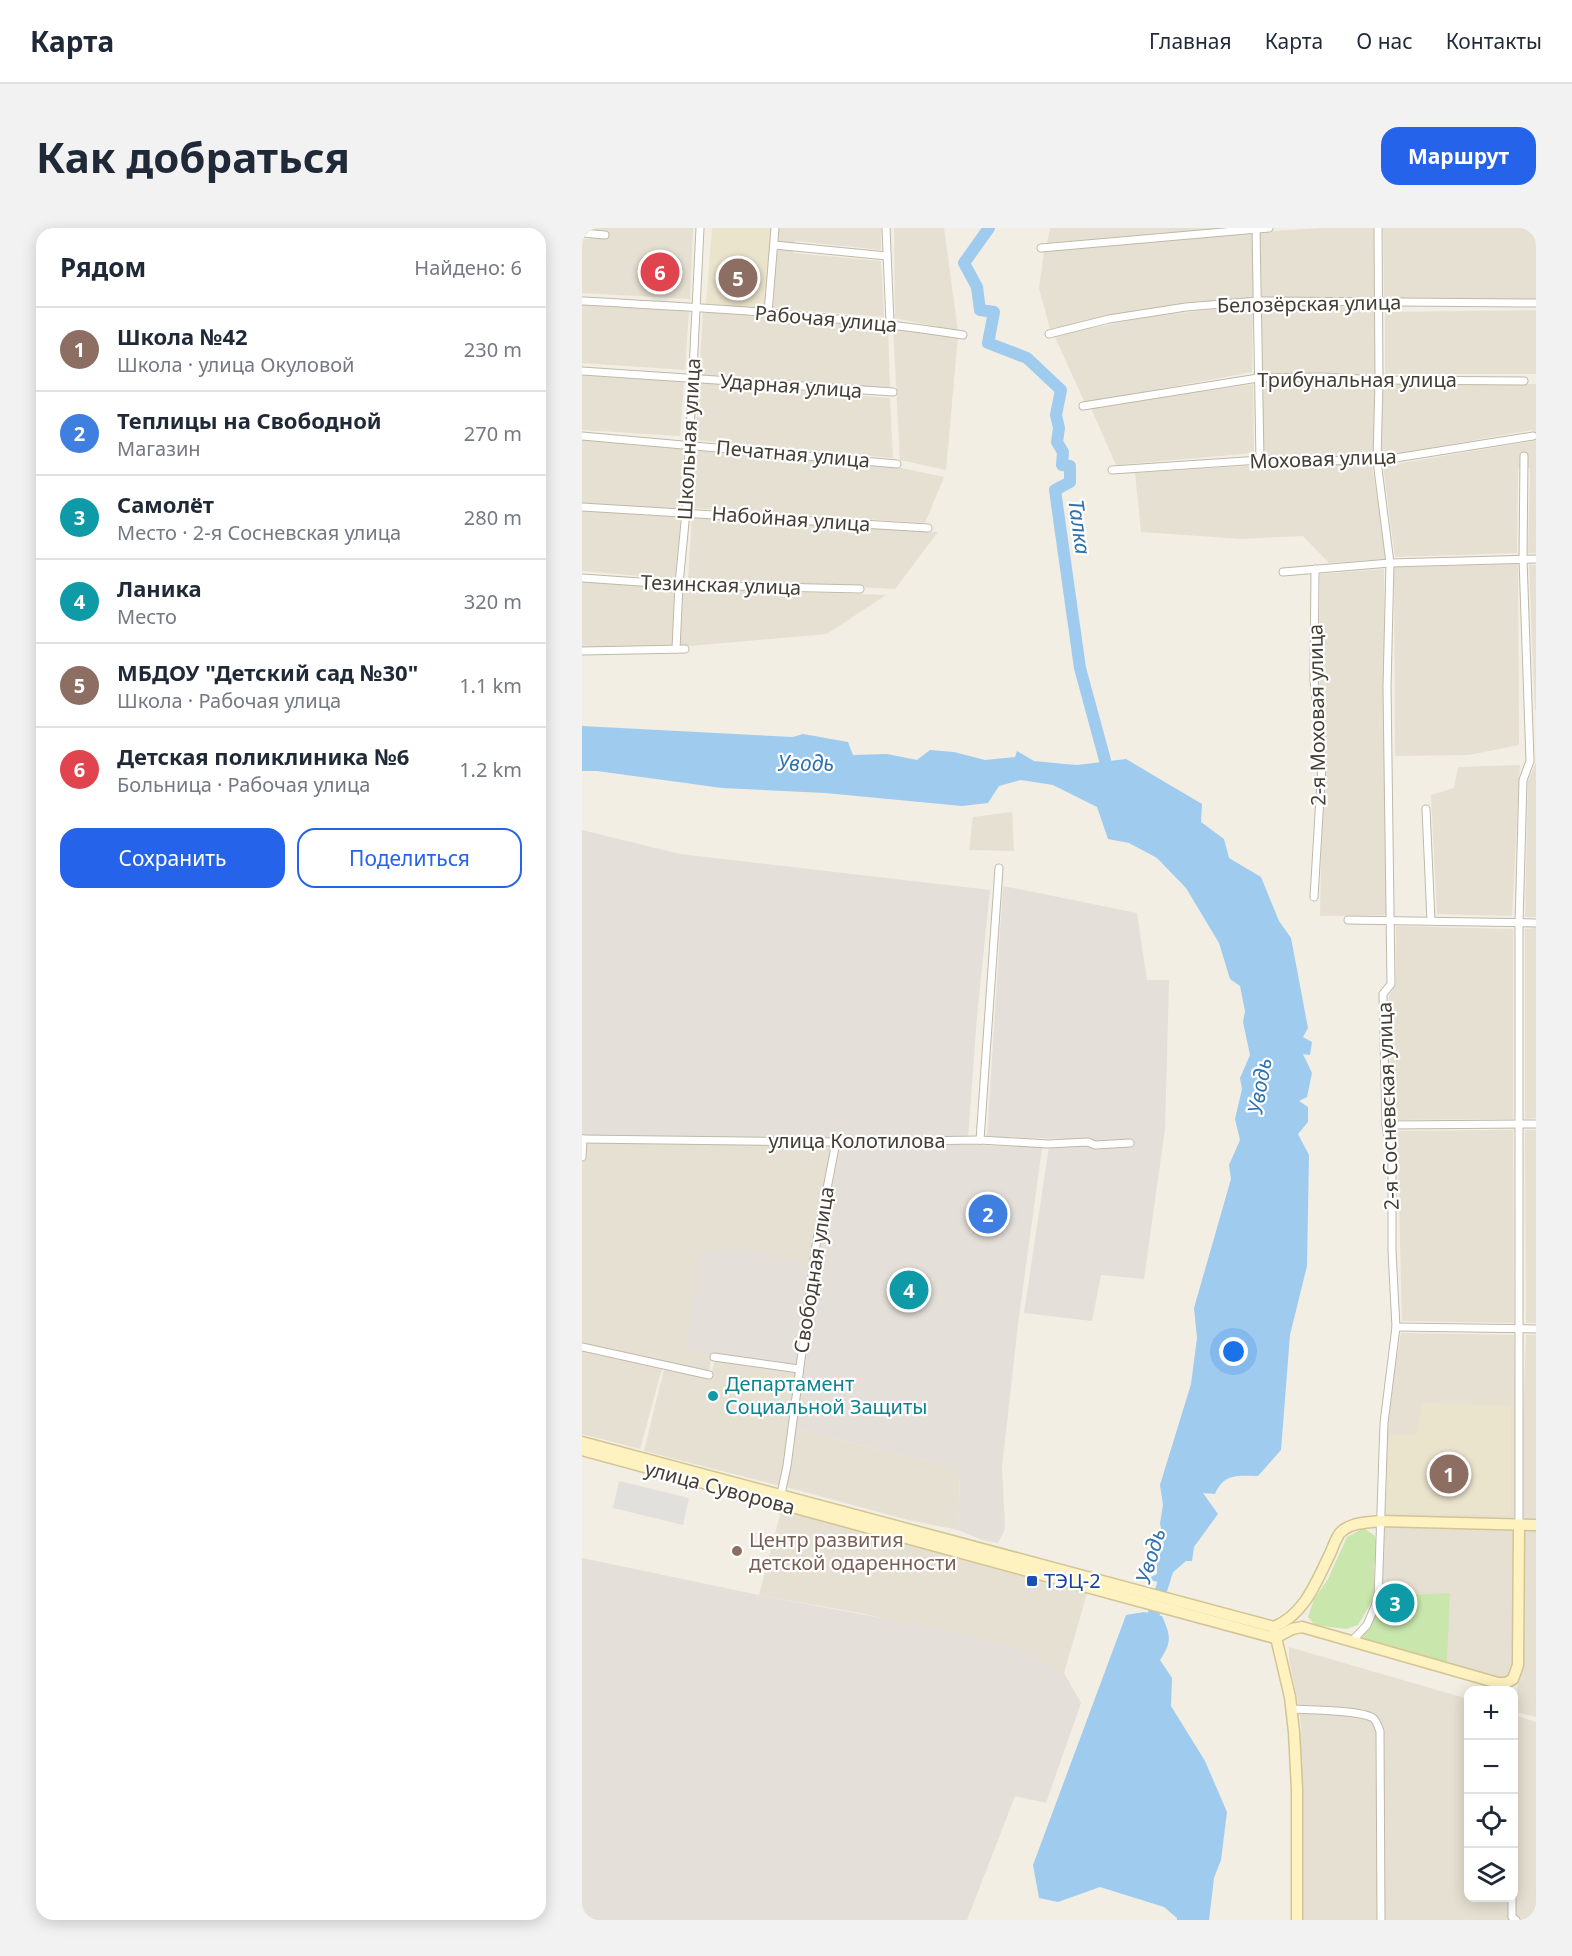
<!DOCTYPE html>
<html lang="ru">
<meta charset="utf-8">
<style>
body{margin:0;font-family:"Noto Sans",sans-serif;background:#f2f2f3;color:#1f2937}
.controls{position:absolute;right:18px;bottom:18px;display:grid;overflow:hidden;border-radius:12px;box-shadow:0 3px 15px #0003}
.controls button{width:54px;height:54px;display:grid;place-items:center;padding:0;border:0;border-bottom:2px solid #e0e1e3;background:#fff;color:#1f2937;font:30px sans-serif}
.you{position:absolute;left:652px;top:1124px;width:21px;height:21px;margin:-15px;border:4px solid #fff;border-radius:50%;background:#1a73e8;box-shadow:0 0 0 9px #1a73e833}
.badge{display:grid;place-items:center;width:39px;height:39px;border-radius:50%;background:#2563eb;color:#fff;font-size:20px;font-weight:700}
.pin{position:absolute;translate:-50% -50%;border:3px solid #fff;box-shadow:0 2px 6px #0006}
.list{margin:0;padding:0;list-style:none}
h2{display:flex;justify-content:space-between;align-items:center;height:78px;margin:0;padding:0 24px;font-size:26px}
h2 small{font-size:20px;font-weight:400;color:#747a83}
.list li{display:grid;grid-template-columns:39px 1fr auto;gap:18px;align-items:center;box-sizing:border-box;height:84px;padding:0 24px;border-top:2px solid #e0e1e3}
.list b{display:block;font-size:22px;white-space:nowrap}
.list p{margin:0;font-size:20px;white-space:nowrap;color:#747a83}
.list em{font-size:20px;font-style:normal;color:#747a83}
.actions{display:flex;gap:12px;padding:18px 24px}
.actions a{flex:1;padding:14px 0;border:2px solid #2563eb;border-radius:18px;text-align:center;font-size:21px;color:#2563eb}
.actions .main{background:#2563eb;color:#fff}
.icon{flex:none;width:33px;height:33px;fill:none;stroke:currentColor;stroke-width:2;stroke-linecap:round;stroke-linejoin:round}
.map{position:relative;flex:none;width:954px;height:1692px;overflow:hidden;border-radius:18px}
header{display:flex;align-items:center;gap:36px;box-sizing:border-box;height:84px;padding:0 30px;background:#fff;border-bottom:2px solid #e0e1e3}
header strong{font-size:28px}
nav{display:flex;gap:33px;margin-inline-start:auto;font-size:21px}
.intro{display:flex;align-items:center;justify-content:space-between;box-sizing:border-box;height:144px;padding:0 36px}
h1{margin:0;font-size:42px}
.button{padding:15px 27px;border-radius:18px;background:#2563eb;color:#fff;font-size:21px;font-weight:700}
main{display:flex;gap:36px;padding:0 36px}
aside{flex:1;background:#fff;border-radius:18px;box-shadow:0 3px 15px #0003}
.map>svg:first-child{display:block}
.residential{fill:#e6e0d2}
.industrial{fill:#e4dfd9}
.education{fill:#ebe4cd}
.green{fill:#c9e6ac}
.parking{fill:#e2e0dc}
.water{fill:#9fcbef}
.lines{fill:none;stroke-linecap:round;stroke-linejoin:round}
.river{stroke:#9fcbef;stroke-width:12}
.street-casing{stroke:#c0b9a9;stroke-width:9}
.secondary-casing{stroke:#d2c493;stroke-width:13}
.street{stroke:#fff;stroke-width:7}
.secondary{stroke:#fef2c1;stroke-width:10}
.culture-dot{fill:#0f9aa8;stroke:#fff;stroke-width:2}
.education-dot{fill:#8d6e63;stroke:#fff;stroke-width:2}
.transit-dot{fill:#1a4fb4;stroke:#fff;stroke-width:2}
.labels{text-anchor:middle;stroke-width:4.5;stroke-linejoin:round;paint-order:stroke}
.street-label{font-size:20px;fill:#443e34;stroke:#fff}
.culture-label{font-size:20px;fill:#0d838f;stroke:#fff;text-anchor:start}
.education-label{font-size:20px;fill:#785e54;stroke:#fff;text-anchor:start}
.transit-label{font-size:20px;fill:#164399;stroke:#fff;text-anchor:start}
.water-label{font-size:21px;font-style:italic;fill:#2e72ae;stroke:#fff}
</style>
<header>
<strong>Карта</strong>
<nav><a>Главная</a><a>Карта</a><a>О нас</a><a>Контакты</a></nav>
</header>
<div class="intro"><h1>Как добраться</h1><a class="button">Маршрут</a></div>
<main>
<aside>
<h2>Рядом<small>Найдено: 6</small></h2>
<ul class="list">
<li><span class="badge" style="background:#8d6e63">1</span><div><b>Школа №42</b><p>Школа · улица Окуловой</p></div><em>230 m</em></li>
<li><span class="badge" style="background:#3f7fe0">2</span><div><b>Теплицы на Свободной</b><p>Магазин</p></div><em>270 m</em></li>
<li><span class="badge" style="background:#0f9aa8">3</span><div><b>Самолёт</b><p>Место · 2-я Сосневская улица</p></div><em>280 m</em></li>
<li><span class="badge" style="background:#0f9aa8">4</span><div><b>Ланика</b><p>Место</p></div><em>320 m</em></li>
<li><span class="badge" style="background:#8d6e63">5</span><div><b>МБДОУ &quot;Детский сад №30&quot;</b><p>Школа · Рабочая улица</p></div><em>1.1 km</em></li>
<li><span class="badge" style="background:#e0444e">6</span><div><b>Детская поликлиника №6</b><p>Больница · Рабочая улица</p></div><em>1.2 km</em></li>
</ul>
<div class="actions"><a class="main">Сохранить</a><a>Поделиться</a></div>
</aside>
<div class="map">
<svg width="954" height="1692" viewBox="0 0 954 1692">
<rect width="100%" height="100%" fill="#f2eee4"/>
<g class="residential">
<polygon points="0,0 111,0 108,71 0,65 0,11 7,11 13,6 0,2"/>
<polygon points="196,0 299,0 299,22 214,13 207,20 212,25 299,33 302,89 191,80"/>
<polygon points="312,0 362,0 376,103 313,90"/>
<polygon points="468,0 644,0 465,15"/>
<polygon points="739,0 793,0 795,73 680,71 678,4"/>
<polygon points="801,0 954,0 954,71 802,72"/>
<polygon points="672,3 672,71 560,84 468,101 457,60 462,23"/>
<polygon points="678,76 795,80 796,149 679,147"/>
<polygon points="0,77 107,83 103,142 0,135"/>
<polygon points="671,77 670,144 503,175 472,107 572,88"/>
<polygon points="954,82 954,146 803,146 803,84"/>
<polygon points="121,83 306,98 308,161 117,150"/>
<polygon points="311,99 376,109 364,242 318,232"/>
<polygon points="0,147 102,154 98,208 0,202"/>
<polygon points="117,154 308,170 311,230 114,212"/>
<polygon points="678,154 795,154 792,230 681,230"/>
<polygon points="801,154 954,156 954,205 950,202 799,229"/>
<polygon points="671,156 672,225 534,237 509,180"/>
<polygon points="954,210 954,325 946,325 948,241 942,236 936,241 935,325 813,329 801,238 952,213"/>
<polygon points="0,211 102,220 98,281 0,276"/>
<polygon points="113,220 315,239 362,249 343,295 111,280"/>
<polygon points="679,237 790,237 805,331 747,335 721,308 660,311 559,304 553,245"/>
<polygon points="0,282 99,287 93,351 0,343"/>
<polygon points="110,289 356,304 313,361 106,350"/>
<polygon points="936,336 937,517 887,527 813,528 812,339"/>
<polygon points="947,337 954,337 954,482 953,482"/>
<polygon points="802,341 804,687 738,688 741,528 737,449 738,346"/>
<polygon points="0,353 94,359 92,420 0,420"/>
<polygon points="98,360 304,367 245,406 96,419"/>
<polygon points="954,494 954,689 943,689 946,553 954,534"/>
<polygon points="938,537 930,688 855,686 849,567 872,560 876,539"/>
<polygon points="430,584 432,623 387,622 391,589"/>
<polygon points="814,698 931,701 931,891 810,892 807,768 814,756"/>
<polygon points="954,700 954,890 943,891 943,701"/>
<polygon points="931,902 932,1095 820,1093 816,934 811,903"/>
<polygon points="943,902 954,902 954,1095 944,1095"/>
<polygon points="0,913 251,916 232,1017 217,1138 130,1129 126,1146 0,1116"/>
<polygon points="819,1105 932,1107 936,1294 800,1293 803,1196"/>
<polygon points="944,1107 954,1107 954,1294 938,1294"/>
<polygon points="0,1119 81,1137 58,1221 0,1206"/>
<polygon points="133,1131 216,1142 199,1258 62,1223 83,1137 129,1149"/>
<polygon points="212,1201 361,1237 378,1249 376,1302 326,1292 204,1259"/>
<polygon points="200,1279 506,1362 482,1445 447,1425 278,1385 177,1367"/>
<polygon points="799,1296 935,1298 935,1437 925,1453 772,1413 797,1372"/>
<polygon points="939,1301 954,1301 954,1489 934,1484 936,1446"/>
<polygon points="707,1419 886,1471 886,1670 929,1670 928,1692 799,1692 799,1503 793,1488 717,1479 707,1432"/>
<polygon points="717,1482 762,1485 791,1491 796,1503 797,1692 719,1692 719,1498"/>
<polygon points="932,1487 954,1494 954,1692 936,1692 931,1688"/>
</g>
<g class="industrial">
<polygon points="0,602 98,626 408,662 395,788 386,910 144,912 0,910"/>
<polygon points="421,658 555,685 565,752 587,752 583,901 562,1051 519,1047 510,1093 442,1085 467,918 496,913 496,911 405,909"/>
<polygon points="262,916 394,917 460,920 436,1096 420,1239 423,1301 416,1315 400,1312 376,1302 378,1249 361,1237 212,1201 237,1017 257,918"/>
<polygon points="160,1021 222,1034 226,1043 214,1136 105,1124 117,1023"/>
<polygon points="0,1330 177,1367 394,1408 447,1425 482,1445 499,1475 464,1575 433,1568 385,1692 0,1692"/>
</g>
<g class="education">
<polygon points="130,0 190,0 184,81 124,76"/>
<polygon points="840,1175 929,1178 929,1287 801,1286 807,1206 835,1207"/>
</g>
<g class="green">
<polygon points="782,1300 793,1308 796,1319 792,1339 792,1370 776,1397 764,1401 733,1397 726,1389 732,1371 746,1351 765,1309"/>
<polygon points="868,1365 865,1435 780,1410 804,1368"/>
</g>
<polygon class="parking" points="37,1253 107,1270 101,1297 31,1280"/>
<g class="water">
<path d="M0,498L211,509L221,506L266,514L271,527L305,526L335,532L348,522L372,524L403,532L433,529L435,523L452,533L483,536L495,537L544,531L620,576L619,594L642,611L647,630L679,649L697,693L709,710L726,800L721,809L730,814L728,827L721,826L730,845L725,869L717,873L726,879V894L716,906L727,927L725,1038L708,1107L699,1222L676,1248C656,1248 642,1245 633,1266L621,1265L636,1286L612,1319L610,1333H604L589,1346L587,1357L565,1351L575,1346V1333L582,1317L578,1295L581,1277L578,1257L609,1156L615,1110L612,1080L649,951L647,937L658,912L653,891L660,861L658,850L668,827L661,794L663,783L658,758L648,751L637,715L604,660L575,630L547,615L526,611L515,579L471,557L439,552L417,558L406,575L380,578L243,565L140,560L15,543H0Z"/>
<path d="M562,1384L580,1388C589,1408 590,1414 578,1432L590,1450L589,1478L623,1533L645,1584L639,1632L632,1650L627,1692H595V1690L582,1679L518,1659L476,1674L457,1670L451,1637L544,1387Z"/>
</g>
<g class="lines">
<g class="river">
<polyline points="407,0 382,35 395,59 398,82 412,84 406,115 445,130 479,162 474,187 477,200 475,214 481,224 480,237 488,238 488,254 473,262 498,440 527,547"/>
<polyline points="567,1401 586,1340"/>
</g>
<g class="street-casing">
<g id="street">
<polyline points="304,0 308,95"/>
<polyline points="674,0 678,232"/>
<polyline points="0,5 23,7"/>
<polyline points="192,17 305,28"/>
<polyline points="459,20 687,0"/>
<path d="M0,73C127,80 255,87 381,107"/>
<polyline points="186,85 193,0"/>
<polyline points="467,106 527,91 604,79 676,73 954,75"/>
<polyline points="0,143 311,164"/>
<polyline points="501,178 676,150 740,149 797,152 942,153"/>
<polyline points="0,208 315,236"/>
<polyline points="530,242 678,232 795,233 951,208"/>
<polyline points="0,279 346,300"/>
<polyline points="701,344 808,335 954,331"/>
<polyline points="0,350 102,357 278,361"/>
<polyline points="94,421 97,356 104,284 118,0"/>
<polyline points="0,423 103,421"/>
<polyline points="844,581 849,693"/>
<polyline points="732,669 740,536 732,452 733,341"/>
<polyline points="766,692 954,695"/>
<polyline points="804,897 954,896"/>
<polyline points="0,911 254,914 398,912 466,916 506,914 513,917 548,915"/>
<polyline points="398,912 417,640"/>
<polyline points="0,929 1,911"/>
<polyline points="814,1099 954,1101"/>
<polyline points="0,1119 127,1147"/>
<polyline points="132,1129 217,1141"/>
<polyline points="199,1266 205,1238 234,1017 254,914"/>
<polyline points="937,1297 937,695 941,552 948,533 941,331 942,228"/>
<polyline points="769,1414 785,1397 796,1371 802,1195 814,1099 810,1023 810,934 804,897 801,766 809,756 805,459 808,335 795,233 797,152 796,0"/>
<path d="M709,1481C727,1482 778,1482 791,1490C795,1493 796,1499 798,1503L799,1692"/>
<polyline points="930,1670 930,1689 934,1692"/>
</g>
</g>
<g class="secondary-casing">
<g id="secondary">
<polyline points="0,1214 692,1399"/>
<polyline points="0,1222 693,1410"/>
<path d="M692,1399C723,1386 734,1354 748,1326C751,1319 754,1310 758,1305C768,1294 785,1295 798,1293L954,1297"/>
<polyline points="693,1405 708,1469 712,1504 715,1561 715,1692"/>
<polyline points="693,1410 710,1401 720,1399 916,1455 924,1455 931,1451 936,1437 937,1297"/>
</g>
</g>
<use href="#street" class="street"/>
<use href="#secondary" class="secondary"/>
</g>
<circle class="culture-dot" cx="131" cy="1168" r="6"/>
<circle class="education-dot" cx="155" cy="1323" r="6"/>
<rect class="transit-dot" x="444" y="1347" width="12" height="12" rx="3"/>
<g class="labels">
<g class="street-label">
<text transform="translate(727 76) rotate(-1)" y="7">Белозёрская улица</text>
<text transform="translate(244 91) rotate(5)" y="7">Рабочая улица</text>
<text x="775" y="159">Трибунальная улица</text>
<text transform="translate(209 158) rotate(4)" y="7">Ударная улица</text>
<text transform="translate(107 211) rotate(-87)" y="7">Школьная улица</text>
<text transform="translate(211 226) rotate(5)" y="7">Печатная улица</text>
<text transform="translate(741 231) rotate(-2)" y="7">Моховая улица</text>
<text transform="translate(209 291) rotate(4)" y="7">Набойная улица</text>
<text transform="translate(139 357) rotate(2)" y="7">Тезинская улица</text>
<text transform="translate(735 487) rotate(-91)" y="7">2-я Моховая улица</text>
<text transform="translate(806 878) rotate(-92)" y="7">2-я Сосневская улица</text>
<text x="275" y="920">улица Колотилова</text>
<text transform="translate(232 1042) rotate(-81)" y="7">Свободная улица</text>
<text transform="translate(138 1260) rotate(15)" y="7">улица Суворова</text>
</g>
<g class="culture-label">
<text x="143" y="1163">Департамент<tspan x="143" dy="23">Социальной Защиты</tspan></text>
</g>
<g class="education-label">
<text x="167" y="1319">Центр развития<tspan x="167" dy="23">детской одаренности</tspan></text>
</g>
<g class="transit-label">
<text x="462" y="1360">ТЭЦ-2</text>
</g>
<g class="water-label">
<text transform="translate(497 299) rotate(82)" y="7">Талка</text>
<text x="224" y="543">Уводь</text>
<text transform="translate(678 858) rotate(-80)" y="7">Уводь</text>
<text transform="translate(569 1328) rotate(-73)" y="7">Уводь</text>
</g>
</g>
</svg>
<div class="controls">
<button>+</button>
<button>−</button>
<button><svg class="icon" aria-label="locate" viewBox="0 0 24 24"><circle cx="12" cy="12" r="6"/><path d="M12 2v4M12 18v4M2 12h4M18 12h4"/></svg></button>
<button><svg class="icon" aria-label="layers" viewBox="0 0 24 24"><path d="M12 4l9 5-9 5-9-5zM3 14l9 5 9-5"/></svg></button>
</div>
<div class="you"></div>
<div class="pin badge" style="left:867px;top:1246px;background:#8d6e63">1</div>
<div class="pin badge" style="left:406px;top:986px;background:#3f7fe0">2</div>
<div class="pin badge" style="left:813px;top:1375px;background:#0f9aa8">3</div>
<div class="pin badge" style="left:327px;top:1062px;background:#0f9aa8">4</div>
<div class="pin badge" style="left:156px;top:50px;background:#8d6e63">5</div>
<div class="pin badge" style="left:78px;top:44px;background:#e0444e">6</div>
</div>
</main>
